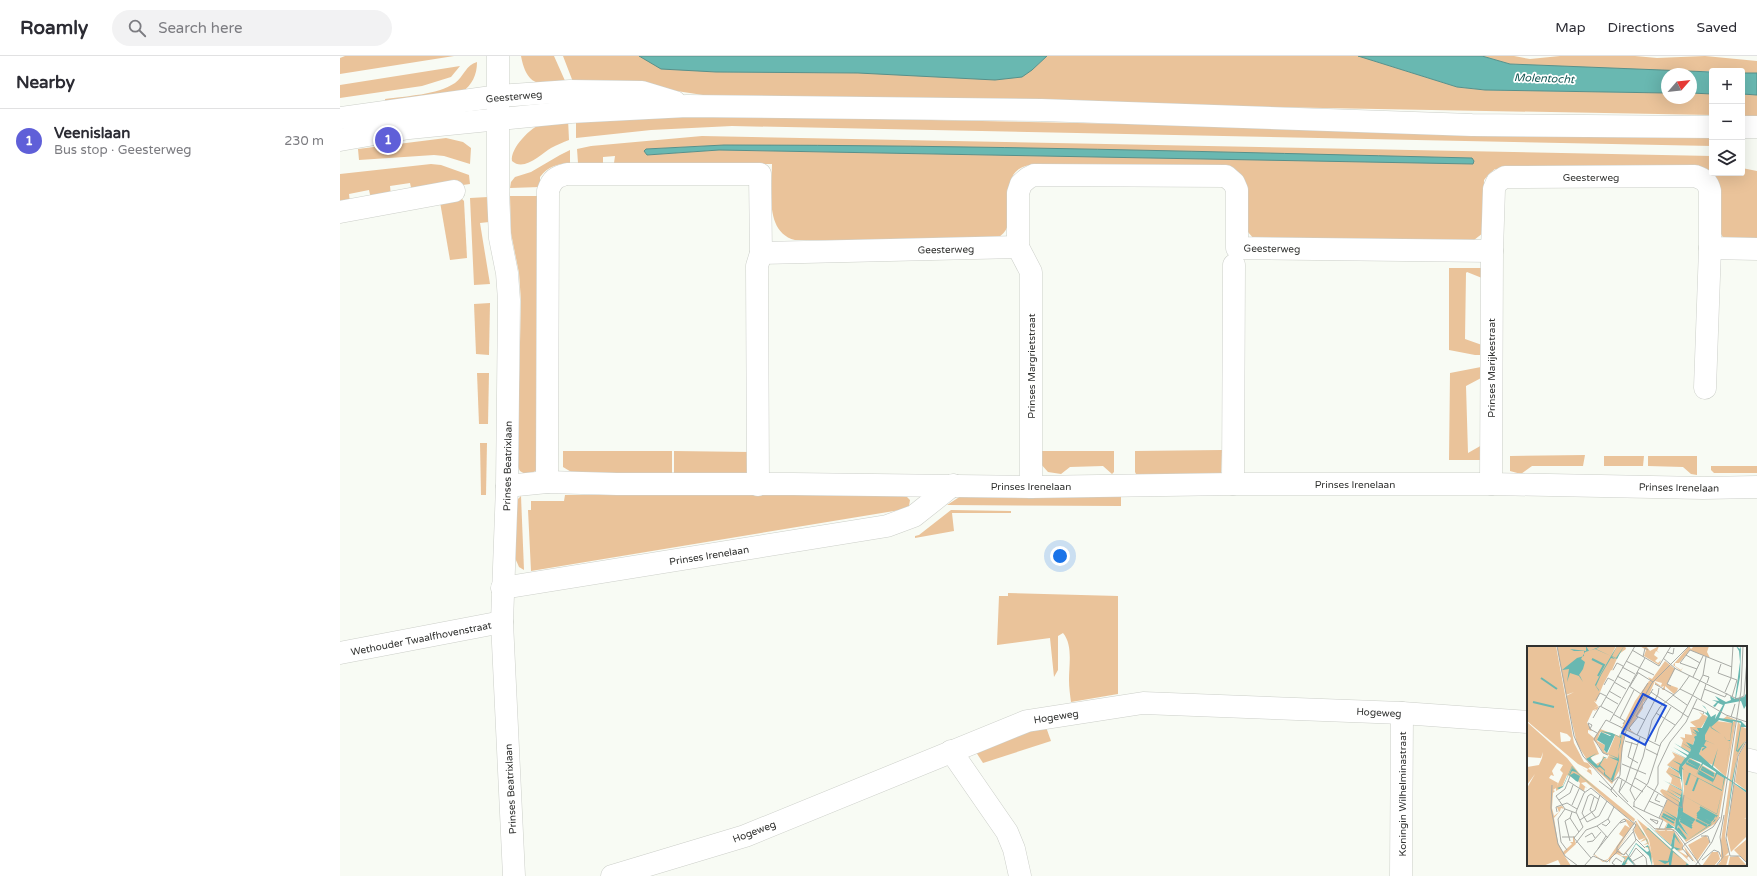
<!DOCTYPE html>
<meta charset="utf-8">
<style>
body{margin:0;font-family:"Varela Round",sans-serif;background:#f2f2f3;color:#2b2b33}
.controls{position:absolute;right:12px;top:12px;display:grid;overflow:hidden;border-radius:4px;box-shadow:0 4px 16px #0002}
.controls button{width:36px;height:36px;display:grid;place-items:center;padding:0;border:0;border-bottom:1px solid #e1e1e2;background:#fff;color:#2b2b33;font:20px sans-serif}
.compass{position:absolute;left:1321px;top:12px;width:36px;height:36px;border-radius:50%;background:#fff;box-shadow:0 4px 16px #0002;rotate:62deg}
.you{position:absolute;left:720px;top:500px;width:14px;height:14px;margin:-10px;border:3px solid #fff;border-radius:50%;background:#1a73e8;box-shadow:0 0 0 6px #1a73e833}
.badge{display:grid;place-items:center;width:26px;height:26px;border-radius:50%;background:#5f5fd8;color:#fff;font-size:13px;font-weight:700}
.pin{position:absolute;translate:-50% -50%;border:2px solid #fff;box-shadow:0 1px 4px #0006}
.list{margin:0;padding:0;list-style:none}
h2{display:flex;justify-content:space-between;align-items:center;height:52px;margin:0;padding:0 16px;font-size:17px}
h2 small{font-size:13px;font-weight:400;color:#7c7c81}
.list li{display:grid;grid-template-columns:26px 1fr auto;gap:12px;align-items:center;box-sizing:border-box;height:64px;padding:0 16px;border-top:1px solid #e1e1e2}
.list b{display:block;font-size:15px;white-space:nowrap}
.list p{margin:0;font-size:13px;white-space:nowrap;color:#7c7c81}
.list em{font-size:13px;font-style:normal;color:#7c7c81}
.icon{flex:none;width:22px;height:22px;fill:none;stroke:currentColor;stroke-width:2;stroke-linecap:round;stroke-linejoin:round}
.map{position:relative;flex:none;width:1417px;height:820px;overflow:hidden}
header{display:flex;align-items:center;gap:24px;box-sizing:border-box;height:56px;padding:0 20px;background:#fff;border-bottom:1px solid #e1e1e2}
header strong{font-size:19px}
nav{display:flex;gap:22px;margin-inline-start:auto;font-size:14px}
.search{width:280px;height:36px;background:#f2f2f3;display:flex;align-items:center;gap:10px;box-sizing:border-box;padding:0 14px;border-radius:22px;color:#7c7c81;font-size:15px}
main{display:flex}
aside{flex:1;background:#fff}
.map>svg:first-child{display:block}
.green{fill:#eac39a;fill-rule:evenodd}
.water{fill:#69b8b1;stroke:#58908a}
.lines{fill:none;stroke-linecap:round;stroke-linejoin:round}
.minor-casing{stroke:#cccfc9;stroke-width:23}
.secondary-casing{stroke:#cccfc9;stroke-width:23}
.minor{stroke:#fff;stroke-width:22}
.secondary{stroke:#fff;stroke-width:22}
.labels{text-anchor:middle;stroke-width:3.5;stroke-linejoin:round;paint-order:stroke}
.street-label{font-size:10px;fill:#30312f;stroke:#fff}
.water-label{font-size:11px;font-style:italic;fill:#165955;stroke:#fff}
.inset-river{fill:none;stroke:#69b8b1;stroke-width:2}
.inset-road{fill:none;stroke:#a8aaa5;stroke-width:1}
.view{fill:#1d4ed8;fill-opacity:0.15;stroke:#1d4ed8;stroke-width:2}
.inset-edge{fill:none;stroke:#30312f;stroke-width:2}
</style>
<header>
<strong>Roamly</strong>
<div class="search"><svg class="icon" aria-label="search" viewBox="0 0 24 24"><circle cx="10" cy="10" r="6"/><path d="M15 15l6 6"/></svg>Search here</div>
<nav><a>Map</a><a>Directions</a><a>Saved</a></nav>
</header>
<main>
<aside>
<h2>Nearby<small></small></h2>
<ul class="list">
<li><span class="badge">1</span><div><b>Veenislaan</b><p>Bus stop · Geesterweg</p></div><em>230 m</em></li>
</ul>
</aside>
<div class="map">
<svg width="1417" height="820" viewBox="0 0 1417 820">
<rect width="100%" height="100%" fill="#f8fbf4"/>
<g class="green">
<polygon points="5,0 114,0 0,18 0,2"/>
<path d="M181,0H214L226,27C199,29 187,31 181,0Z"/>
<polygon points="223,0 299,0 302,2 376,16 518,17 692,14 707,0 1018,0 1117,31 1145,34 1327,37 1327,42 1351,42 1351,37 1372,38 1372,59 376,41 304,30 233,26"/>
<polygon points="1142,0 1174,0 1190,3 1220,0 1295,0 1317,2 1365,0 1417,5 1417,17 1402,17 1402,15 1325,15 1170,8"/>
<path d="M137,6C137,19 132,29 122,36L46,50L45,43C66,40 97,39 115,27C124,20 126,9 137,6Z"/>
<polygon points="120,10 111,21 82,30 0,42 0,29"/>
<polygon points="1402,38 1417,39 1417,60 1402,60"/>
<polygon points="304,59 493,62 1372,80 1372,90 392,70 311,74 236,82 236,62"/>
<path d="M228,63L229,84C223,86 217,89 211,92C201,98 184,116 172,105C170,92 191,71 203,67C211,65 220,64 228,63Z"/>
<path d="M362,80L1372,100V116L1363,111L1155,113L1149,118L1144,124L1143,177L1134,184L914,183L908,176L907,134L690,109C650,116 686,168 657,182C653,184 647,184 642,185L455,184C424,176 432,133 432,108L274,107L275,100L263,101V107H238L237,93L251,90ZM428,89L1132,102L1014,105L907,103V114V103L379,94L307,99L306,93L361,90Z"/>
<polygon points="106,82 123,86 131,92 130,108 104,100 94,99 19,104 18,93"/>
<path d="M230,94V107C218,108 208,110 200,121V131L170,132L171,126L175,121L191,116L220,99Z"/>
<polygon points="91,108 101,109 129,119 130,128 72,136 70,127 50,130 51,140 31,143 29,134 9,138 10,147 0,149 0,118"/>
<path d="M1402,112L1417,115V184L1385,183C1372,174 1385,132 1373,117H1402Z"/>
<path d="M170,140H200L198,413C192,418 187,420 180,415L177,409L181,245L179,217L171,177Z"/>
<polygon points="148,141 149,166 140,167 150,228 134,229 130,142"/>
<polygon points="121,142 124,145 127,202 110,204 100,146"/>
<polygon points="1109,212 1142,212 1142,222 1127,216 1126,217 1125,283 1142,289 1142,299 1135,299 1109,294"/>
<polygon points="150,247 149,299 136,298 134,248"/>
<polygon points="1141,311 1143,321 1126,330 1128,397 1142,389 1141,404 1109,404 1110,317"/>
<polygon points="137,317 149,317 148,368 139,368"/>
<polygon points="140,387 147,387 146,439 141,439"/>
<polygon points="882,394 881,418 796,418 795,416 795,395"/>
<polygon points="223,395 332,395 332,418 233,417 223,411"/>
<polygon points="334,395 410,396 408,417 334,418"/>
<polygon points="699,395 774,395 774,416 772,418 763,410 730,411 721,418 708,416 700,407"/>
<polygon points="1245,399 1243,410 1192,410 1181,418 1170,415 1170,400"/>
<polygon points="1264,400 1304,400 1303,410 1264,410"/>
<polygon points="1308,400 1357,400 1357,419 1351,418 1343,411 1308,410"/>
<polygon points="1371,410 1417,410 1417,417 1374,417 1371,414"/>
<polygon points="225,439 558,439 567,441 570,444 569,450 560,454 191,515 188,454 191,454 191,445 224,445"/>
<polygon points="781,439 781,450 607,449 621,440"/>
<polygon points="181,440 184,514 179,511 175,502 176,445"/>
<polygon points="611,454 671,455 671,457 612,457 614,475 575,482 575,480 579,479"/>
<path d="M668,537L778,540V638L731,646C730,639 729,631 729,624C729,608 733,589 723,577L718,580V614L714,621L710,582L657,589L659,540H668Z"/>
<polygon points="706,671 711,685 643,707 634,693 678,678"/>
</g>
<g class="water">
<polygon points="299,0 707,0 692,14 682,21 655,24 518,17 376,16 321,13"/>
<polygon points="1018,0 1142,0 1170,8 1372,16 1372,38 1351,37 1351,18 1327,18 1327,37 1145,34 1117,31"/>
<polygon points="1402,17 1417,17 1417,39 1402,38"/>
<path d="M384,89C633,89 882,96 1132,102L1134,105L1133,108L379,94L307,99L304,95L306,93Z"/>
</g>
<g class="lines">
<g class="minor-casing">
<g id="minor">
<polyline points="158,0 158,136 160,182 167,217 169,244 167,430 162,566 174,820"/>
<polyline points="0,156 114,135"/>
<polyline points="1370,192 1417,193"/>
<polyline points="421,197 678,191"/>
<path d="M207,426L208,135C212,123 216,121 227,118H420L421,197L417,210L418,429"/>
<polyline points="893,428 894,209"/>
<polyline points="1151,428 1152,195"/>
<polyline points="167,430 207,426 277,428 453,428 691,431 893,428 1151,428 1363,432 1417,431"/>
<path d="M691,431V216L678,191V137L681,128L688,122L694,119L886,120L894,127L897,134V192L1152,195L1154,133L1157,126L1165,121L1355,120C1364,123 1368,126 1370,135V192L1365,332"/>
<polyline points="162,532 547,470 574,460 613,429"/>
<polyline points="0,597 162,566"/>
<polyline points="611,695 667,776 674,793 680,820"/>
<polyline points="1406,703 1417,706"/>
<polyline points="272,820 405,780 687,665 803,647 1062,657 1188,666"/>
<polyline points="1061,820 1062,657"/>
</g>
</g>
<g class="secondary-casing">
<g id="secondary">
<polyline points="0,62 159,40 230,35 302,36 335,46"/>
<polyline points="1402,71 1417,71"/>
<polyline points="0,84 69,72 231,56 347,50 701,54 1132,69 1372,71"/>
</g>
</g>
<use href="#minor" class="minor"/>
<use href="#secondary" class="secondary"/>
</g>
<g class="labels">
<g class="street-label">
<text transform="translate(174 40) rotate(-5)" y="4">Geesterweg</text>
<text x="1251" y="125">Geesterweg</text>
<text transform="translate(932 192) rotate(1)" y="4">Geesterweg</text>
<text transform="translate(606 193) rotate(-1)" y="4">Geesterweg</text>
<text transform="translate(691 310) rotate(-90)" y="4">Prinses Margrietstraat</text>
<text transform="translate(1151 312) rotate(-90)" y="4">Prinses Marijkestraat</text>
<text transform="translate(167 410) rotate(-89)" y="4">Prinses Beatrixlaan</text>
<text x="1015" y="432">Prinses Irenelaan</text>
<text x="691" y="434">Prinses Irenelaan</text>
<text transform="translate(1339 431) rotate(1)" y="4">Prinses Irenelaan</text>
<text transform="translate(369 499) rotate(-9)" y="4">Prinses Irenelaan</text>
<text transform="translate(81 582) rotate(-11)" y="4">Wethouder Twaalfhovenstraat</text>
<text transform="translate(1039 656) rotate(3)" y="4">Hogeweg</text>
<text transform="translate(716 660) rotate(-9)" y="4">Hogeweg</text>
<text transform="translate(170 733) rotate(-93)" y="4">Prinses Beatrixlaan</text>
<text transform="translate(1062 738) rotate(-90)" y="4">Koningin Wilhelminastraat</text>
<text transform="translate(414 775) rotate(-21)" y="4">Hogeweg</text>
</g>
<g class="water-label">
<text transform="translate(1204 22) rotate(2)" y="4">Molentocht</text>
</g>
</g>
<g transform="translate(1187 590)">
<rect width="220" height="220" fill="#f8fbf4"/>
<path d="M0,0H29L47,97L57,116L61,117L66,123L63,121L61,123L64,124L65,129L53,120L60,125L61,123L51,118L0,75ZM33,86L40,88L44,92L43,95L34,96ZM30,0H89L84,10L90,0H98L99,3L92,8L85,24L87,25L84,24L76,39L79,41L76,39L69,56L67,55L71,60L67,62L72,60L70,64L67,63L69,65L66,64L60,77L65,85L61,84V87L67,92L73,83L92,90L93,88L94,92L95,83L92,81L98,84L92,129V125L85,138L62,117L50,98L39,50L47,46L39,49ZM73,86L88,90L81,107L77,105L78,99L70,95ZM66,94L71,98L76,107L82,109L80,113L76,110L75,115L69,118L65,115L64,111L72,108ZM113,0H119L123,5L132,0L130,5L133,7L129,5L127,9L131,12L128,15L131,17L134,14L132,19L117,10L119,4ZM162,0L164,3L167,0H182L180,6L183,12L163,4L152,17H148V20L154,24L156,21L154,25L146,19ZM138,15L148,23L140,38L151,42L150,45L147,48L138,40V44H135L137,40L135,41L128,38V36L134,40L135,37L128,35L121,51L116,57V62L102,83L109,88L95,81L108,55L122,35H124L121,31L125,33ZM172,66L181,71L170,88L163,106L154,101L156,94L153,91L158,92V88L165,89L163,81H169L163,76L172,73L175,69ZM200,70L209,74L192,171L189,177L159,196L150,182L151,179L162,191L152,175L157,143L155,121L163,112L197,132L199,131L186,119L177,115L172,108L175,101H180L177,99V90L182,80L189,75L205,77L208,74L196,73ZM211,75L214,80L220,83V93L211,109L205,136L198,191L202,206L198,210L202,209L199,220H190L194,215V195ZM0,76L40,112L52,127L108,173L107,176L98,170L59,136L54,137L61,143L58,141L57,145L52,142L53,137L49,133L40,129L35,141L29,145V142L26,144L28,145L26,147L25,162L27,170L32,166L30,161L35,160L37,163L34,162L33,165L27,172L31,197L36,206L45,198L43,196H46V190L47,191L49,198L37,209L44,220H34L31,214L16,220H0V142L8,128L0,139V121L12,119L15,112L16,106L14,112L0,111ZM30,117L36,119L33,124L36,127L30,140L31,137L22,132L24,129L27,130L25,125ZM220,95L219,100L220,145L208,136L212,109ZM145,106L158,112L152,125L140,119L148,111ZM142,121L152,127L155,144L141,136L144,137L145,132L139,126ZM143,138L155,145L154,152L146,148L153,153L148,181L141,177L139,181L149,184L132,185L128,182L137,183L140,177L133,172L140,154L133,145L135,143L140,145ZM207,138L220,147V171L217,173L220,172V190L204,206L200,189ZM108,167L127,184L147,185L156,198V204L152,205L160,210L157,200L169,217L162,210L160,212L163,216L147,201L148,190H146L144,199ZM97,172L107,177L91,202L108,179L91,203L96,209L105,198L97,209H95L91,207L95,210H101L98,216L101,217L95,220L98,212L90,208L86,209L82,217V213L79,215L76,216L67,209V208L76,215L81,213L96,191L92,188L98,179L103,182ZM110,173L121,182L163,220H127L122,194ZM109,175L121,194L125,209L126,220L122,202L117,201L122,200L121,198L116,199L120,197L119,194L113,196L118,192L112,194L107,185ZM179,189L183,196L170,215L161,199ZM220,193V217L207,204ZM185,206H191L193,213L187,220H175ZM211,210L220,220H201L203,211Z" fill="#eac39a" fill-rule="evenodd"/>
<path d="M59,0L62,5L74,0L69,3L84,10L90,0L85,10L89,12L97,0L90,13L84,10L88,13L84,12L74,29L69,40L72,44V45L68,39L72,31L56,23L52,29L53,30L56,36L52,30L43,27L40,36L42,23L35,24L50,12L57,10V5H52L35,18L52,5H47L43,3L59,5ZM68,3L84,10L72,31L56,23L58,16L54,13L58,6ZM209,0L213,3L214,0L213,31L209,52L217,51L220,46V58L217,63L214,55L198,58L192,72L208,74L214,75L220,81H214L210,105L218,95L209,110L211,106L209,105L214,77L206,75L198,130L205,135L210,111L206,136L217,143L220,145V147L206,137L200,175L205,136L198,132L188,175L159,195L147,182H139L141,177L148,182L149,173L136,164L150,172L152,156L136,146L153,156V153L137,143L153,152L154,150L142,143L154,149L155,145L136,134L155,144V137L133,127L155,137L154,133L139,126L154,132L152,127L140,119L152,125V122L145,118L152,122L153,119L145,114L154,118L158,112L143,104L159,112L160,110L146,101L161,109L162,107L147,97L163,106L164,103L155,97L164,102L159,96L166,99L168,93L157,88L168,93L167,91L170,89L164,85L170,88L166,83L172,86L166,82L172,86L170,82H175L181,70L177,66L180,67V64L175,59L178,61L184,71L189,68L188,73L196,59L191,57L188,61L186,60L190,56L185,54L192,55L188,50L199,56L204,54L203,50L208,53L213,16L212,5ZM192,74L205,77L203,94L200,95L198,92L197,90L200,95H203L198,130L186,121L191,102L185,120L172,108L175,101H178L175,103V105L180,101L177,99L179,95L182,96L179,99L182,96L189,99L178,94V89L183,80L184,82L194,88L184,81ZM163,112L175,117L169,129L176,118L189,126L185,138L190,128L197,132L195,144L158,125L195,145L190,168L157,150L191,169L183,180L169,172L182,180L159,195L150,182L151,179L162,191L152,175L156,165L155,123L157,124L155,121ZM95,83L94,96L91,106L92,114L86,135L77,129V127L78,125L73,121L69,122L59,113L49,90L59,113L70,107L63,112L71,120L77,111L80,112H77L73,119L78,124V128L84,133L91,115L82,111L91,113L81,108L91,112V106L94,92L88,89L80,107L77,104L78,99L70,94L74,86L83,90L84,89H83L74,85L85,87L93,91ZM45,120L51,127L75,148L49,126L45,125L43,129L47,127L53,130L51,136L49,135L42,129L45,122L48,124L45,121L36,141L34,142L29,145L32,143L30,142L36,140ZM116,175L144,199L147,186L154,199L148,191L147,201L154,203L150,204L155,209L147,202L145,204L163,220H158L160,217L146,206L144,220H142V216L138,218L131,214L141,215L144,204L121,183L119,184L121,182L144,203L145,201ZM109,177L117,188L120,196L124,208L125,220L122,210L109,198L102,210L108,220L101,213L98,219L94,220L98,213L94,210L98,212L97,217L109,197L120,206L122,205L121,201H118L121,199L120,194Z" fill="#69b8b1" fill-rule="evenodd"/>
<path class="inset-river" d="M65,13L77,19L71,30M14,32L30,43M6,56L27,61M162,114L173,119M161,115L172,121M159,117L171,123M175,121L187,128M174,123L187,130M172,125L187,134M171,127L186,135M159,139L163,127M166,145L171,132M173,161L189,170M173,163L188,171M172,165L187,173M154,166L168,174M171,166L186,174M170,167L185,175M136,168L148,174M154,168L167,175M170,169L184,177M135,170L147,177M154,170L166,177M153,171L165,178M170,171L183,178M153,173L165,180M169,174L180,180M153,175L165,182M151,182L159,193"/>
<path class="inset-road" d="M30,0L47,90L56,110L92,150L128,183H144L149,186L174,220M105,4L132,20L144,0M140,6L146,8L147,2M159,9L173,17M116,11L118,2L121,4M136,12L149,23L210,53L217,50L220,14M99,15L127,29M194,18L191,27L210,34L205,51M95,21L108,28M170,23L153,17L163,4L205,21M86,24L90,17L96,20M110,26L126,36M176,29L182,31L180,37M90,30L103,37M166,31L176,10M87,36L99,43M128,38L147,49M77,39L81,32L87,35M102,40L114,48L121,37M103,40L111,27M144,40L140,38L148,22M153,43L165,49M177,43L198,51L200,47M82,45L94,52M124,46L161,71M198,46L204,32L206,0M146,49L160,59M165,49L199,69L220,76M79,51L91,58M69,54L73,47L79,50M174,54L179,38M74,60L108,0M166,62L177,66L176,68M129,67L148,79M86,68L98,75L96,78M204,71L208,58M66,72L73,60L86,67M93,72L107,44M118,74L109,70L126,43M83,75L118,12M63,83L61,77L65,79L63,83L70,87M104,84L102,82L111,71M110,89L131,48L132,42M220,94L211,110L199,192L203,210H213L220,217M98,95L111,99M105,96L101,111L111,117M128,96L132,82L144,61M119,103L131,109M81,109L76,107L67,93L79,74L133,100M95,118L119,128M70,122L85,136L91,131L116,146M43,130L38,143L29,150L38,163L49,167M108,132L120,139M41,135L58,146M72,135L84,144M99,135L113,91M25,139L24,162L31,198L38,210L51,220M120,140L155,162L157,149M85,141L84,145L90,151M85,143L93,129L95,102L100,81L125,37L162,0M92,146L101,156M92,146L95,134M92,146L99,135M131,148L128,154L133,156M67,151L63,164L69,172M71,153L64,148L61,150L55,167L60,176L72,170L80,155M32,154L43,147L46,139M108,154L103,144L116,111L125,74L133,61L153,43L163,29M122,155L136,161M45,159L52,143M106,160L136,174L132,183M107,161V156L121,137L134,97L154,72L176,29L179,11M38,163L31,173L34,196L40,204M117,165L131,138V121L143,96L159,76L170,53M30,166L29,161L40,157L50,163M43,172L52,186M132,172L140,154M123,173L131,175L130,178ZM53,174L68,164L73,149M75,178L79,180L83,176L81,173M174,190H181L183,197M35,191H48M58,191L65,187L68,192M81,192L70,180L81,173L87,161M109,193L118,202M43,195L38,175L43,172L45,166M60,196L66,195L74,186M49,197L59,184L70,180M158,198L155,202L166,215M158,198L186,181L193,171M71,203L79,190M91,204L106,186M99,207L109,220M67,209V208L87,183L94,175L97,173L99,175L93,177M103,211L109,202L119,212L120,220M64,212L47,192L56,181L49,166L57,147L64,142L109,179L106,184L109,194L97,209L90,205M175,214L187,204L192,206L194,211M106,215L117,209M57,220L66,210L80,216L90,206V201L109,175M89,220L85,217L89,212L95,216M168,220L185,196L194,174L214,45L216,0M189,220L196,211L193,191L197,169"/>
<path class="view" d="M116,48L139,60L118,99L95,87Z"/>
<rect width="220" height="220" class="inset-edge"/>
</g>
</svg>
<div class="controls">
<button>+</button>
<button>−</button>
<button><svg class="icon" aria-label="layers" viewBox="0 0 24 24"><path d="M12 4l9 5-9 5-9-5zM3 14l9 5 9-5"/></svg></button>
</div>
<svg class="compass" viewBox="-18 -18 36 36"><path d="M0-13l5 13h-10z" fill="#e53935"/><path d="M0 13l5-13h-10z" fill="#7c7c81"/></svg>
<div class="you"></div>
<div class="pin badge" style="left:48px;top:84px">1</div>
</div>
</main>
